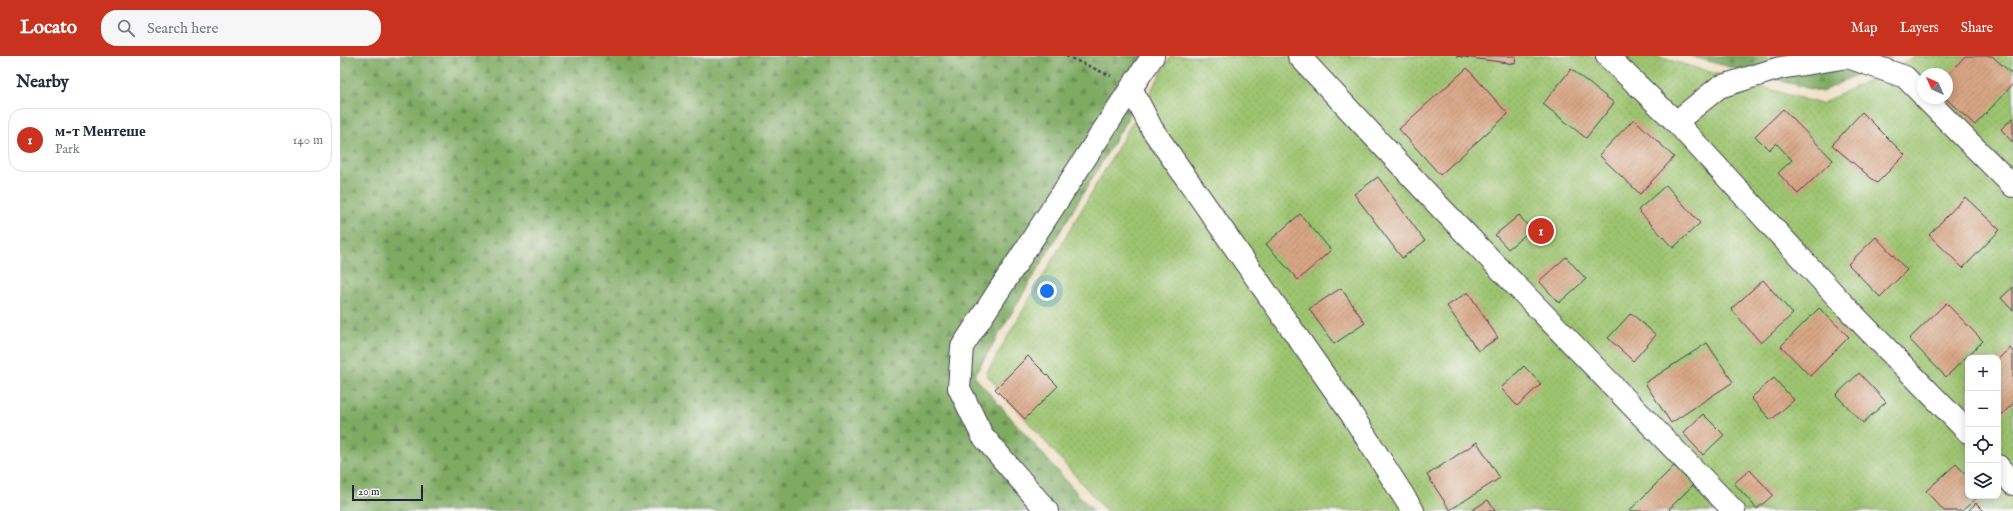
<!DOCTYPE html>
<meta charset="utf-8">
<style>
body{margin:0;font-family:"IM FELL English",serif;background:#f6f6f7;color:#1f2937}
.controls{position:absolute;right:12px;bottom:12px;display:grid;overflow:hidden;border-radius:8px;box-shadow:0 2px 10px #0003}
.controls button{width:36px;height:36px;display:grid;place-items:center;padding:0;border:0;border-bottom:1px solid #e0e1e3;background:#fff;color:#1f2937;font:20px sans-serif}
.compass{position:absolute;left:1577px;top:12px;width:36px;height:36px;border-radius:50%;background:#fff;box-shadow:0 2px 10px #0003;rotate:315deg}
.scale{position:absolute;left:12px;bottom:10px;width:71px;box-sizing:border-box;padding-left:4px;border:2px solid #22223b;border-top:0;font-size:11px;line-height:14px;white-space:nowrap;color:#22223b;-webkit-text-stroke:3px #f6f6f2;paint-order:stroke}
.you{position:absolute;left:707px;top:235px;width:14px;height:14px;margin:-10px;border:3px solid #fff;border-radius:50%;background:#1a73e8;box-shadow:0 0 0 6px #1a73e833}
.badge{display:grid;place-items:center;width:26px;height:26px;border-radius:50%;background:#c8321e;color:#fff;font-size:13px;font-weight:700}
.pin{position:absolute;translate:-50% -50%;border:2px solid #fff;box-shadow:0 1px 4px #0006}
.list{margin:0;padding:0;list-style:none}
h2{display:flex;justify-content:space-between;align-items:center;height:52px;margin:0;padding:0 16px;font-size:17px}
h2 small{font-size:13px;font-weight:400;color:#747a83}
.list li{display:grid;grid-template-columns:26px 1fr auto;gap:12px;align-items:center;box-sizing:border-box;height:64px;margin:0 8px 8px;padding:0 8px;border:1px solid #e0e1e3;border-radius:16px}
.list b{display:block;font-size:15px;white-space:nowrap}
.list p{margin:0;font-size:13px;white-space:nowrap;color:#747a83}
.list em{font-size:13px;font-style:normal;color:#747a83}
.icon{flex:none;width:22px;height:22px;fill:none;stroke:currentColor;stroke-width:2;stroke-linecap:round;stroke-linejoin:round}
.map{position:relative;flex:none;width:1673px;height:455px;overflow:hidden}
header{display:flex;align-items:center;gap:24px;box-sizing:border-box;height:56px;padding:0 20px;background:#c8321e;color:#fff}
header strong{font-size:19px}
nav{display:flex;gap:22px;margin-inline-start:auto;font-size:14px}
.search{width:280px;height:36px;background:#f6f6f7;display:flex;align-items:center;gap:10px;box-sizing:border-box;padding:0 14px;border-radius:16px;color:#747a83;font-size:15px}
main{display:flex}
aside{flex:1;background:#fff}
.map>svg:first-child{display:block}
.forest{fill:url(#forest-firs);stroke:#50664e}
.garden{fill:url(#garden-dots);stroke:#607355;fill-rule:evenodd}
.building{fill:url(#building-hatch)}
.lines{fill:none;stroke-linecap:round;stroke-linejoin:round}
.minor-casing{stroke:#413f50;stroke-width:24}
.path{stroke:#413f50;stroke-width:2.5;stroke-dasharray:3 3;stroke-linecap:butt}
.minor{stroke:#fff;stroke-width:22}
</style>
<header>
<strong>Locato</strong>
<div class="search"><svg class="icon" aria-label="search" viewBox="0 0 24 24"><circle cx="10" cy="10" r="6"/><path d="M15 15l6 6"/></svg>Search here</div>
<nav><a>Map</a><a>Layers</a><a>Share</a></nav>
</header>
<main>
<aside>
<h2>Nearby<small></small></h2>
<ul class="list">
<li><span class="badge">1</span><div><b>м-т Ментeше</b><p>Park</p></div><em>140 m</em></li>
</ul>
</aside>
<div class="map">
<svg width="1673" height="455" viewBox="0 0 1673 455">
<defs>
<pattern id="forest-firs" width="22" height="20" patternUnits="userSpaceOnUse"><rect width="22" height="20" fill="#7eaa62"/><path d="M5 1l3.5 6h-7zM16 11l3.5 6h-7z" fill="#678a52"/></pattern>
<pattern id="garden-dots" width="8" height="8" patternUnits="userSpaceOnUse"><rect width="8" height="8" fill="#9dc46f"/><path d="M2 2h.1M6 6h.1" fill="none" stroke="#87a861" stroke-width="1.8" stroke-linecap="round"/></pattern>
<pattern id="building-hatch" width="6" height="6" patternUnits="userSpaceOnUse"><rect width="6" height="6" fill="#d8a684"/><path d="M-1 1l2-2M0 6l6-6M5 7l2-2" fill="none" stroke="#af876d"/></pattern>
</defs>
<rect width="100%" height="100%" fill="#f6f6f2"/>
<filter id="ink" filterUnits="userSpaceOnUse"><feTurbulence type="fractalNoise" baseFrequency=".025" numOctaves="2"/><feDisplacementMap in="SourceGraphic" scale="8" xChannelSelector="R" yChannelSelector="G"/><feConvolveMatrix kernelMatrix="1 2 1 2 8 2 1 2 1" color-interpolation-filters="sRGB"/></filter>
<filter id="wash" filterUnits="userSpaceOnUse"><feTurbulence type="fractalNoise" baseFrequency=".012" numOctaves="4" result="noise"/><feDisplacementMap in="SourceGraphic" scale="16" xChannelSelector="R" yChannelSelector="G"/><feGaussianBlur stdDeviation="0.9" result="paint"/><feColorMatrix in="noise" values="0 0 0 0 0 0 0 0 0 0 0 0 0 0 0 0 0 1.4 0 .05"/><feComposite in="paint" operator="in"/></filter>
<g filter="url(#wash)">
<rect width="100%" height="100%" fill="#efe2c6"/>
<g class="forest">
<polygon points="0,0 825,0 634,320 753,455 0,455"/>
<polygon points="1349,0 1553,0 1482,36"/>
</g>
<path class="garden" d="M831,0H1315L1481,48L1576,0H1673V455H766L646,318ZM1583,18H1607V42H1583ZM1628,302H1658V440H1628Z"/>
<g id="blocks">
<g class="building">
<polygon points="1116,0 1176,0 1175,8"/>
<polygon points="1625,0 1652,0 1673,19 1673,28 1635,69 1605,42 1607,42 1607,20"/>
<polygon points="1127,12 1168,58 1100,119 1059,73"/>
<polygon points="1231,13 1274,47 1246,82 1203,48"/>
<polygon points="1443,53 1493,104 1458,138 1438,117 1452,104 1436,87 1429,94 1415,80"/>
<polygon points="1522,56 1565,99 1537,127 1492,89"/>
<polygon points="1673,62 1673,87 1661,73"/>
<polygon points="1294,63 1334,101 1300,138 1259,99"/>
<polygon points="1038,121 1085,185 1062,202 1014,138"/>
<polygon points="1326,129 1360,167 1333,192 1298,154"/>
<polygon points="1625,141 1660,174 1623,212 1589,179"/>
<polygon points="960,158 991,194 958,224 926,188"/>
<polygon points="1179,159 1191,174 1168,193 1155,179"/>
<polygon points="1536,181 1567,214 1540,241 1508,208"/>
<polygon points="1226,201 1246,223 1219,247 1199,225"/>
<polygon points="1423,224 1453,258 1421,287 1391,253"/>
<polygon points="1673,231 1673,255 1661,242"/>
<polygon points="1001,232 1025,267 994,288 969,253"/>
<polygon points="1128,236 1158,282 1138,295 1107,250"/>
<polygon points="1606,247 1643,285 1606,321 1569,283"/>
<polygon points="1479,252 1509,281 1470,320 1441,290"/>
<polygon points="1291,257 1316,279 1293,305 1268,282"/>
<polygon points="1367,287 1393,326 1331,367 1305,327"/>
<polygon points="1670,292 1673,296 1673,348 1658,362 1658,303"/>
<polygon points="688,300 718,330 685,363 655,333"/>
<polygon points="1184,310 1201,328 1177,350 1161,332"/>
<polygon points="1519,317 1546,346 1523,367 1496,339"/>
<polygon points="1434,322 1454,344 1431,364 1411,342"/>
<polygon points="1363,358 1384,379 1363,399 1343,377"/>
<polygon points="1137,386 1160,422 1110,454 1087,419"/>
<polygon points="1616,408 1628,421 1628,440 1639,440 1622,455 1604,455 1586,435"/>
<polygon points="1334,410 1353,429 1329,453 1331,455 1289,455"/>
<polygon points="1410,414 1433,439 1417,453 1394,427"/>
<polygon points="1148,444 1155,455 1131,455"/>
<polygon points="1636,447 1644,455 1628,455"/>
</g>
</g>
</g>
<g filter="url(#ink)">
<use href="#blocks" fill-opacity="0" stroke="#413f50" stroke-width="1"/>
<g class="lines">
<g class="minor-casing">
<g id="minor">
<polyline points="959,0 1100,151 1394,455"/>
<polyline points="1267,0 1336,66 1507,252 1628,376"/>
<polyline points="791,32 812,73 1012,359 1073,455"/>
<polyline points="1585,42 1673,130"/>
<polyline points="1336,66 1379,31 1440,12 1508,1 1565,21 1583,39"/>
<polyline points="1658,410 1673,428"/>
<polyline points="707,455 642,379 619,332 622,291 791,32 813,0"/>
</g>
</g>
<polyline class="path" points="726,0 771,20"/>
<use href="#minor" class="minor"/>
</g>
</g>
</svg>
<div class="controls">
<button>+</button>
<button>−</button>
<button><svg class="icon" aria-label="locate" viewBox="0 0 24 24"><circle cx="12" cy="12" r="6"/><path d="M12 2v4M12 18v4M2 12h4M18 12h4"/></svg></button>
<button><svg class="icon" aria-label="layers" viewBox="0 0 24 24"><path d="M12 4l9 5-9 5-9-5zM3 14l9 5 9-5"/></svg></button>
</div>
<svg class="compass" viewBox="-18 -18 36 36"><path d="M0-13l5 13h-10z" fill="#e53935"/><path d="M0 13l5-13h-10z" fill="#747a83"/></svg>
<div class="scale">20 m</div>
<div class="you"></div>
<div class="pin badge" style="left:1201px;top:175px">1</div>
</div>
</main>
